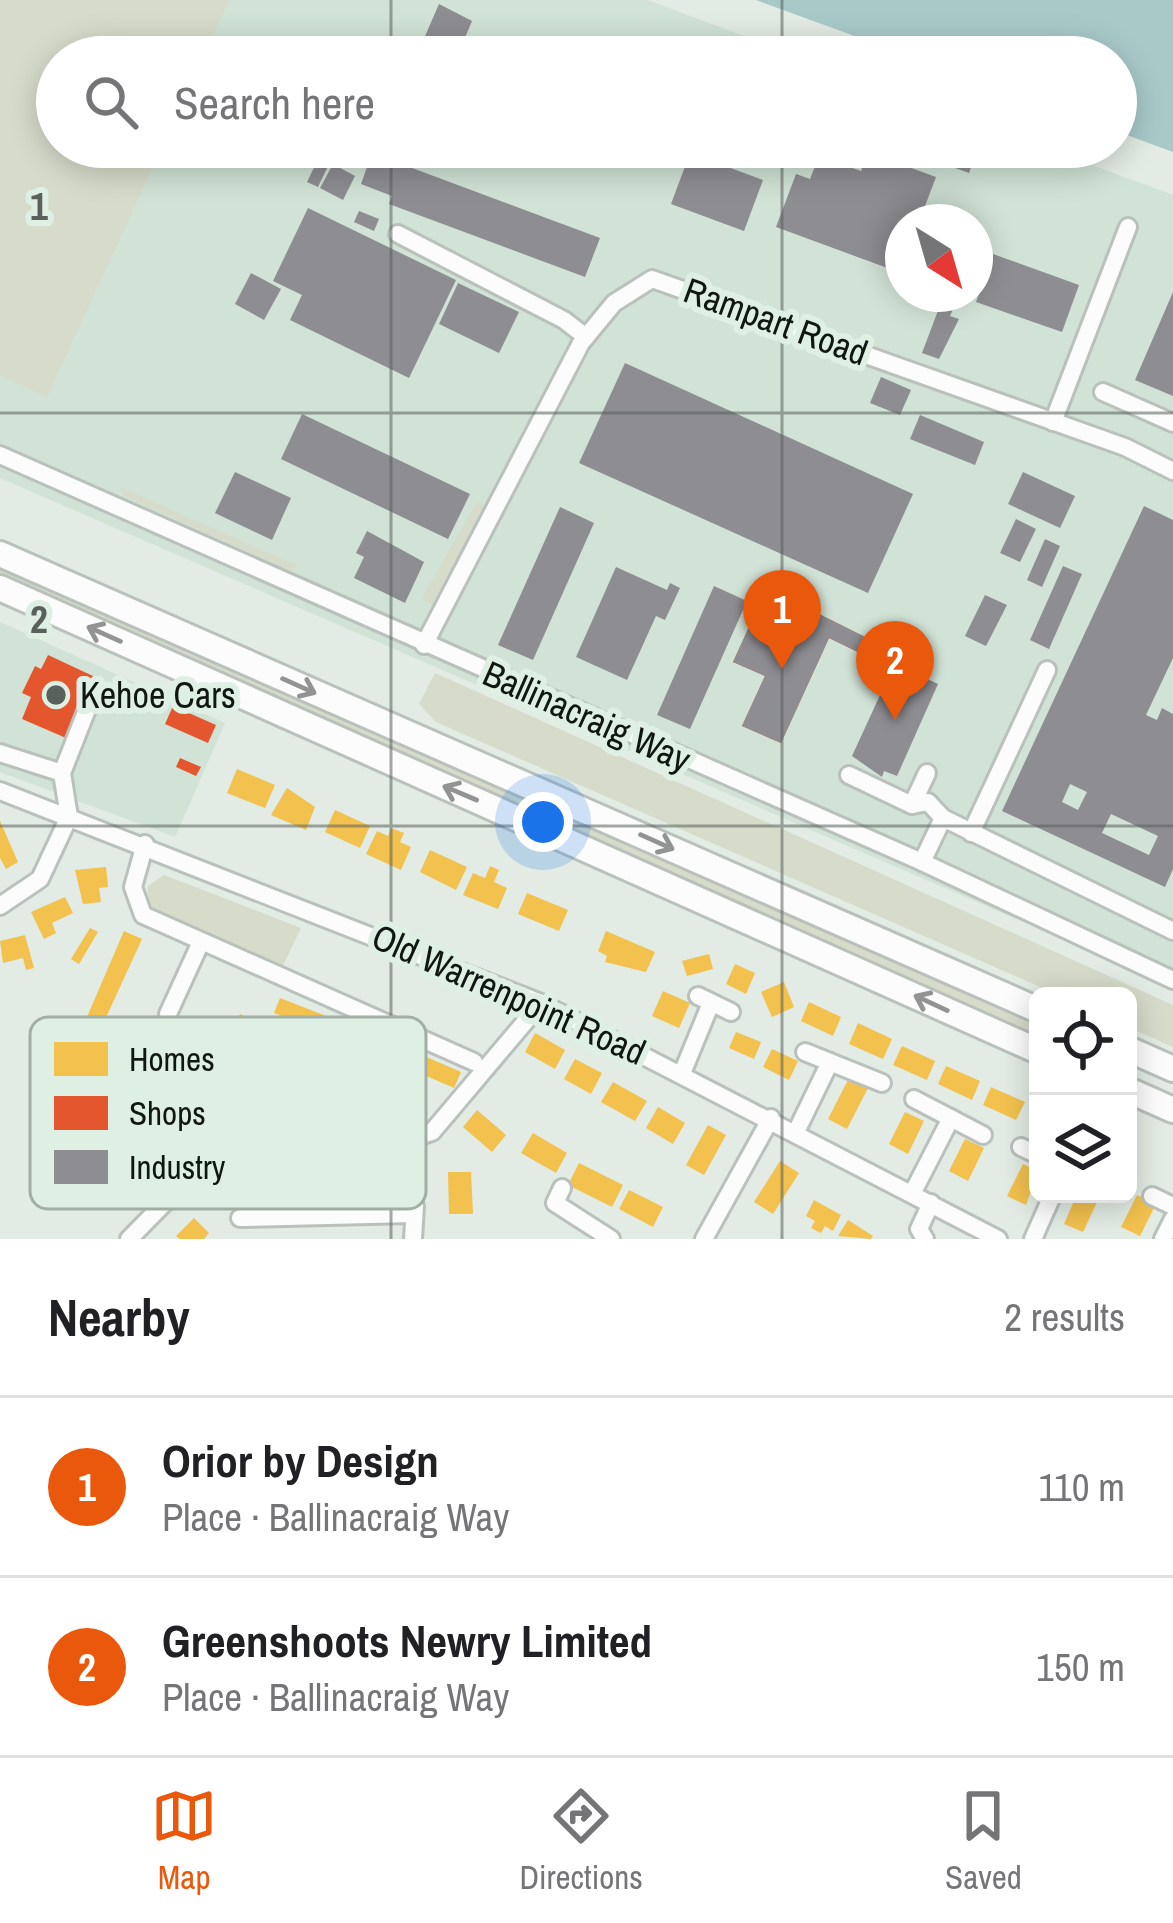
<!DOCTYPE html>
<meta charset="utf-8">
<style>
body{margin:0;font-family:"Archivo Narrow",sans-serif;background:#f2f2f2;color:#202124}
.controls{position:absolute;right:36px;bottom:36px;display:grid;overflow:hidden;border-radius:18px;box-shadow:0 6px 30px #0003}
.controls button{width:108px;height:108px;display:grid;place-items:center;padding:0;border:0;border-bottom:3px solid #e0e0e0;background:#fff;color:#202124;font:60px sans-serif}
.compass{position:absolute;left:885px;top:204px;width:108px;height:108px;border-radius:50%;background:#fff;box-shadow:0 6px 30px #0003;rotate:143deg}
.you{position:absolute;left:543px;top:822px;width:42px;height:42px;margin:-30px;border:9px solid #fff;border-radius:50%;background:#1a73e8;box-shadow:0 0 0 18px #1a73e833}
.badge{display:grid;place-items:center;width:78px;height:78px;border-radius:50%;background:#ea580c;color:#fff;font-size:39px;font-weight:700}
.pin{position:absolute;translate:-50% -99px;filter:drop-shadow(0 3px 6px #0008)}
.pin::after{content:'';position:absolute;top:63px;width:42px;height:36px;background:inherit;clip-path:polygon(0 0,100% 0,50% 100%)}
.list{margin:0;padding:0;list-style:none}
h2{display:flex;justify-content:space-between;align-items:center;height:156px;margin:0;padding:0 48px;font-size:51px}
h2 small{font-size:39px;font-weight:400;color:#757577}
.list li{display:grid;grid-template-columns:78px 1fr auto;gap:36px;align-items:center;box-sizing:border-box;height:180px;padding:0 48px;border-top:3px solid #e0e0e0}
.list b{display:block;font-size:45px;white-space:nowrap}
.list p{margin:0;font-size:39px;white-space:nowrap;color:#757577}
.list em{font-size:39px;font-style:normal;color:#757577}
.icon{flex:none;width:66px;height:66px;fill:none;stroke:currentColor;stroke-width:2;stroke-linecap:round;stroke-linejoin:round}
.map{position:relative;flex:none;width:1173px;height:1239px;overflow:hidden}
.search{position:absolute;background:#fff;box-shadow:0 6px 30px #0003;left:36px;right:36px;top:36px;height:132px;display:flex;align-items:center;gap:30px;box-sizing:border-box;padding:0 42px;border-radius:66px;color:#757577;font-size:45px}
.sheet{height:516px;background:#fff}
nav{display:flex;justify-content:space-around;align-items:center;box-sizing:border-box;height:168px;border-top:3px solid #e0e0e0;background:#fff;font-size:33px;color:#757577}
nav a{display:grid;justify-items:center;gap:6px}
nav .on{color:#ea580c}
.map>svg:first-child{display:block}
.built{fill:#d1e2d6;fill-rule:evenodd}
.green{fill:#d6dbca}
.water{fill:#a9c9c9}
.homes{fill:#f2c14e}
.shops{fill:#e4572e}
.industry{fill:#8d8d92;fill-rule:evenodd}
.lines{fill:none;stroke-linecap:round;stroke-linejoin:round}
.minor-casing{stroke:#bac1bc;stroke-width:22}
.highway-casing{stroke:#bac1bc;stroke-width:30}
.minor{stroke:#fbfcfb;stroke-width:16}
.highway{stroke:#fbfcfb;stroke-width:24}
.oneway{stroke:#919492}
.grid{fill:none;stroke:#5a615c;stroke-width:3;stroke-opacity:0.55}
.poi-dot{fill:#5a615c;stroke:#deefe3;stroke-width:4.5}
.labels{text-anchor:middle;stroke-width:12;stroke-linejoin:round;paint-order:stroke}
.street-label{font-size:36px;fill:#101612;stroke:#deefe3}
.poi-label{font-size:36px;fill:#101612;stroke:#deefe3;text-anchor:start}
.key{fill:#deefe3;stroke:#a0aea4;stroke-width:3}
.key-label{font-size:33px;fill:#101612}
.grid-label{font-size:39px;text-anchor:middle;font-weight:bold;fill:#5a615c;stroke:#deefe3;stroke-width:12;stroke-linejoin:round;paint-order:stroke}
</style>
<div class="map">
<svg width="1173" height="1239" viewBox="0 0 1173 1239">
<rect width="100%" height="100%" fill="#e2ebe4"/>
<g class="built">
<path d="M0,0H647L801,57H57V147H1043L1173,195V987L0,478ZM903,222H975V294H903Z"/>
<polygon points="0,622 225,723 175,837 0,772"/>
</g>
<g class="green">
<polygon points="0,0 229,0 203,57 57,57 57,147 162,147 47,397 0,375"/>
<polygon points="120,487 296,565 291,571 124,496"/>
<polygon points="477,502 486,506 432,604 422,598"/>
<polygon points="0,562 1038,1022 1038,1039 0,579"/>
<polygon points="435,673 1173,1005 1173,1047 1128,1027 1128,996 1061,996 436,722 419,704"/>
<polygon points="164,875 301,928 280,972 158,914 147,900 148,886"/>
</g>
<polygon class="water" points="756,0 1173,0 1173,152 1116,131 1116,57 912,57"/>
<g class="homes">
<polygon points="237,769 275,785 265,808 227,793"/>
<polygon points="287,788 315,807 306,830 271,815"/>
<polygon points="335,810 370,826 360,848 325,832"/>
<polygon points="0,821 18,862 6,869 0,858"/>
<polygon points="391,828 404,833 400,842 411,847 401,870 366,854 377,831 388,836"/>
<polygon points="430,850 467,867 456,890 420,872"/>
<polygon points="490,866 499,870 494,882 507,888 498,909 463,895 473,873 485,878"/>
<polygon points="106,867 108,887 99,888 101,902 83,904 75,870"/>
<polygon points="527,893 568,910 559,931 518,914"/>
<polygon points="65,897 73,913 52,923 56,933 44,939 31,912"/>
<polygon points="90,928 98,932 79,964 71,959"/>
<polygon points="124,931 142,939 97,1037 81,1031"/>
<polygon points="606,931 655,952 646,972 605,962 607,956 598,951"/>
<polygon points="25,935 34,968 26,970 23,958 3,963 0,941"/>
<polygon points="709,954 713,969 687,976 682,961"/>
<polygon points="735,964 755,973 746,994 726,984"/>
<polygon points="784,982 794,1007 772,1017 761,992"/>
<polygon points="663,991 690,1003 679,1028 652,1016"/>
<polygon points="280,998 362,1030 356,1045 274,1013"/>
<polygon points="809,1002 841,1017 833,1036 801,1021"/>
<polygon points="240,1014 256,1022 250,1036 261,1042 258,1050 246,1044 243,1050 252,1054 240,1082 214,1070"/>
<polygon points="858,1023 892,1039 883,1059 849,1044"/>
<polygon points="736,1032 761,1042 754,1059 729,1048"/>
<polygon points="535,1033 565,1050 555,1069 525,1052"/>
<polygon points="376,1035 461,1072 454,1088 369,1051"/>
<polygon points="902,1046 935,1061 927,1080 893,1065"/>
<polygon points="772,1049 798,1061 789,1080 763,1067"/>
<polygon points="575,1059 602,1073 591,1094 564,1079"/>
<polygon points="946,1066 980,1081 972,1100 938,1084"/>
<polygon points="849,1078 868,1088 847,1129 828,1119"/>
<polygon points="613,1082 647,1101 635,1121 601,1102"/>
<polygon points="991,1087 1025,1102 1016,1120 983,1105"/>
<polygon points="658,1107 685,1123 673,1144 646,1128"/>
<polygon points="477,1110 506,1135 492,1152 463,1127"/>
<polygon points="905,1112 924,1121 908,1154 889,1144"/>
<polygon points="708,1125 726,1135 704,1175 686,1165"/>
<polygon points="533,1133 567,1153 556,1173 521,1153"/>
<polygon points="965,1139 984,1148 968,1181 949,1171"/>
<polygon points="780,1161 799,1173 773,1214 754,1202"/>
<polygon points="579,1163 623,1185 612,1207 568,1185"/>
<polygon points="1023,1164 1038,1171 1026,1205 1007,1196"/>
<polygon points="448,1172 471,1172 473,1214 449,1214"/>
<polygon points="629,1190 663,1207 653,1227 619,1209"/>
<polygon points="1077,1194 1098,1200 1083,1232 1064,1224"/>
<polygon points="1137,1195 1156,1204 1140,1236 1121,1227"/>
<polygon points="814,1200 841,1215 833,1231 825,1226 821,1233 811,1228 815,1221 806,1216"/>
<polygon points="194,1218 209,1233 204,1239 180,1239 176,1236"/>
<polygon points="848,1220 873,1236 871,1239 838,1236"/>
</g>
<g class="shops">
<polygon points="767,588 867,638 860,653 829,638 781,743 742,726 765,676 733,662"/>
<polygon points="48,655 93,676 66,738 22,719 31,697 22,693 35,666 41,669"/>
<polygon points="173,706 216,725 208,743 165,724"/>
<polygon points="180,758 201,767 196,776 176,767"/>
</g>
<g class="industry">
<polygon points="439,4 472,21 457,57 416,57"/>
<polygon points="368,147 420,147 413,166"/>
<polygon points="897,147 978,147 969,173"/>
<polygon points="322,151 333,156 318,187 307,182"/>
<polygon points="868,152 936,177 919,222 903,222 901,273 776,227 796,174 810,179 819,156 861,171"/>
<polygon points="372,153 600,238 585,277 389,204 392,196 361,184"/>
<polygon points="690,153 763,180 744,231 671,204"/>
<polygon points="333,164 355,176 343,200 320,188"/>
<polygon points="308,208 456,280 409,378 290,320 302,295 273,281"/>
<polygon points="359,211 379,219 374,231 354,222"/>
<polygon points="993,254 1079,285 1062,332 976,302"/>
<polygon points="251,273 281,289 264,320 235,304"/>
<polygon points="458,283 519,312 499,353 439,324"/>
<polygon points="1173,292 1173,396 1135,380"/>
<polygon points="942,300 955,304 950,316 959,319 939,359 922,353"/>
<polygon points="625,363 913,494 868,593 579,463"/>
<polygon points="881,377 911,390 900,415 870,403"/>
<polygon points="302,414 470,494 448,539 281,459"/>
<polygon points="920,415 984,442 975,465 910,439"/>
<polygon points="235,472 291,498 272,540 215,513"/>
<polygon points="1023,472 1075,496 1060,528 1008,504"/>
<path d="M1144,506L1173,520V658L1146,715L1157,720L1162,708L1173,714V869L1165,887L1002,811ZM1070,784L1087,792L1078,810L1062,802ZM1111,814L1158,836L1149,855L1102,833Z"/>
<polygon points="560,507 594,523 533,660 498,645"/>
<polygon points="1016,519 1036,529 1020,562 1000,553"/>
<polygon points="367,531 424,562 405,603 354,578 364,557 356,553"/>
<polygon points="1045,539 1060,546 1042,587 1027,580"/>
<polygon points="1063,566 1082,574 1049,649 1030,640"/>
<polygon points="616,567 667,590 670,583 680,588 665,620 656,616 627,680 576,657"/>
<polygon points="714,586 747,601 690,729 657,715"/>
<polygon points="767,588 867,638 860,653 829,638 781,743 742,726 765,676 733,662"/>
<polygon points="985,595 1007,605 986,646 965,636"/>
<polygon points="898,656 924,668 921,676 938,684 897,776 884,771 882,777 852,756"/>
</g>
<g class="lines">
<g class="minor-casing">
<g id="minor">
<polyline points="398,234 564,320 586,337"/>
<polyline points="1103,392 1173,423"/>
<polyline points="1053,422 1128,227"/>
<polyline points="0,455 922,862 1173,980"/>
<polyline points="424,645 581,343 614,303 652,279 1125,447 1173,471"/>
<polyline points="0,753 62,773"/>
<polyline points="849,775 912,805 928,802 943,818"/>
<polyline points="0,791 541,1003 998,1239"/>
<polyline points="912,805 927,773"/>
<polyline points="971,833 1047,670"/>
<polyline points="145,844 133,887 143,915 474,1062"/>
<polyline points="922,862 943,818 1173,931"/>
<polyline points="0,906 40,879 69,817 62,773 88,707"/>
<polyline points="698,996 731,1012"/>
<polyline points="168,1014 200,944"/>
<polyline points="805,1052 882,1083"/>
<polyline points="683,1071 711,1003"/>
<polyline points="290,1081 391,1117"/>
<polyline points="340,1098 375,1019"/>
<polyline points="914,1099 983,1135"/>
<polyline points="796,1132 830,1062"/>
<polyline points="1021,1147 1038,1155"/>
<polyline points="562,1188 555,1203 611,1239"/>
<polyline points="913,1192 951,1118"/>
<polyline points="1152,1196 1173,1206"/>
<polyline points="240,1218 413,1214"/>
<polyline points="129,1239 244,1122 260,1115 410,1139 432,1132 541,1003"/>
<polyline points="413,1239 415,1206"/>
<polyline points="704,1239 771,1118"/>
<polyline points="925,1239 919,1229 931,1203"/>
<polyline points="1033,1239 1053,1194"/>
<polyline points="1163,1239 1173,1219"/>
</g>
</g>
<g class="highway-casing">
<g id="highway">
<polyline points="0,554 1038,1010"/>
<polyline points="0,588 1038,1051"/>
<polyline points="1128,1049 1173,1069"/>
<polyline points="1128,1090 1173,1110"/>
</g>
</g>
<use href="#minor" class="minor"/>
<use href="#highway" class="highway"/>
</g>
<defs><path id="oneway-shaft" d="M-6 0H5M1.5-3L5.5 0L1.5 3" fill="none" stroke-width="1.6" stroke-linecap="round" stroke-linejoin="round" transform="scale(3)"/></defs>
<g class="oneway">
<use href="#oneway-shaft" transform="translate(104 634) rotate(-156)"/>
<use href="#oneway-shaft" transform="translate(299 686) rotate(24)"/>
<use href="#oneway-shaft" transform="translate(460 793) rotate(-157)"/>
<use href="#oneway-shaft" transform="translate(657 842) rotate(24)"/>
<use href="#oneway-shaft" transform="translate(931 1003) rotate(-155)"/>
</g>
<path class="grid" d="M391,0V57M782,0V57M391,147V1239M782,147V1239M0,413H1173M0,826H1173"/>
<circle class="poi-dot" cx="56" cy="695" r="12"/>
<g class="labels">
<g class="street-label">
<text transform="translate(776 321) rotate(20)" y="13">Rampart Road</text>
<text transform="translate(587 716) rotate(24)" y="13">Ballinacraig Way</text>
<text transform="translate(509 994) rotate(24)" y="13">Old Warrenpoint Road</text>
</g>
<g class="poi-label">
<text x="80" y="708">Kehoe Cars</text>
</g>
</g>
<rect x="30" y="1017" width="396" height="192" rx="18" class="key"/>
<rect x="54" y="1042" width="54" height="34" fill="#f2c14e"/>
<rect x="54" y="1096" width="54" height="34" fill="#e4572e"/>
<rect x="54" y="1150" width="54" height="34" fill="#8d8d92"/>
<g class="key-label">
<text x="129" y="1071">Homes</text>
<text x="129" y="1125">Shops</text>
<text x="129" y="1179">Industry</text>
</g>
<g class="grid-label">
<text x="39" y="220">1</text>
<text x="39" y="633">2</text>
</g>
</svg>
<div class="controls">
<button><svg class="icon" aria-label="locate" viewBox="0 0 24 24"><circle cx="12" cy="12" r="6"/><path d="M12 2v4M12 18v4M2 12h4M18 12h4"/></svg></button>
<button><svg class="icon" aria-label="layers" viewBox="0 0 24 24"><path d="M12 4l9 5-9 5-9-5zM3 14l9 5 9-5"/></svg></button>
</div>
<svg class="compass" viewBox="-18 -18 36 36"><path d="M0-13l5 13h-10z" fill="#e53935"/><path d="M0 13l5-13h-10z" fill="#757577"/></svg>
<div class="you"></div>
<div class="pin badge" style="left:782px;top:669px">1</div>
<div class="pin badge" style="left:895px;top:720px">2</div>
<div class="search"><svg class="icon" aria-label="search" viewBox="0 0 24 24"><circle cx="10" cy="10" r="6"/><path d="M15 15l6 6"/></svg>Search here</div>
</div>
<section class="sheet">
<h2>Nearby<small>2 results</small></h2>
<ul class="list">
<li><span class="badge">1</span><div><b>Orior by Design</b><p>Place · Ballinacraig Way</p></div><em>110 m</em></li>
<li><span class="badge">2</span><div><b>Greenshoots Newry Limited</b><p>Place · Ballinacraig Way</p></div><em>150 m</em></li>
</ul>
</section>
<nav>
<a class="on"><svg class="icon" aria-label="map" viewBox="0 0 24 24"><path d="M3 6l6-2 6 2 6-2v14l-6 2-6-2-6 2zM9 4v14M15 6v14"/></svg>Map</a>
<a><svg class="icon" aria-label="directions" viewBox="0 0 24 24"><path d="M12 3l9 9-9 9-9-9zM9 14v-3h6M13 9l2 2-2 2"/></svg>Directions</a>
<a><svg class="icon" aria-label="saved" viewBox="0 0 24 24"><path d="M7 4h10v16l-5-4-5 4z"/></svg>Saved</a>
</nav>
